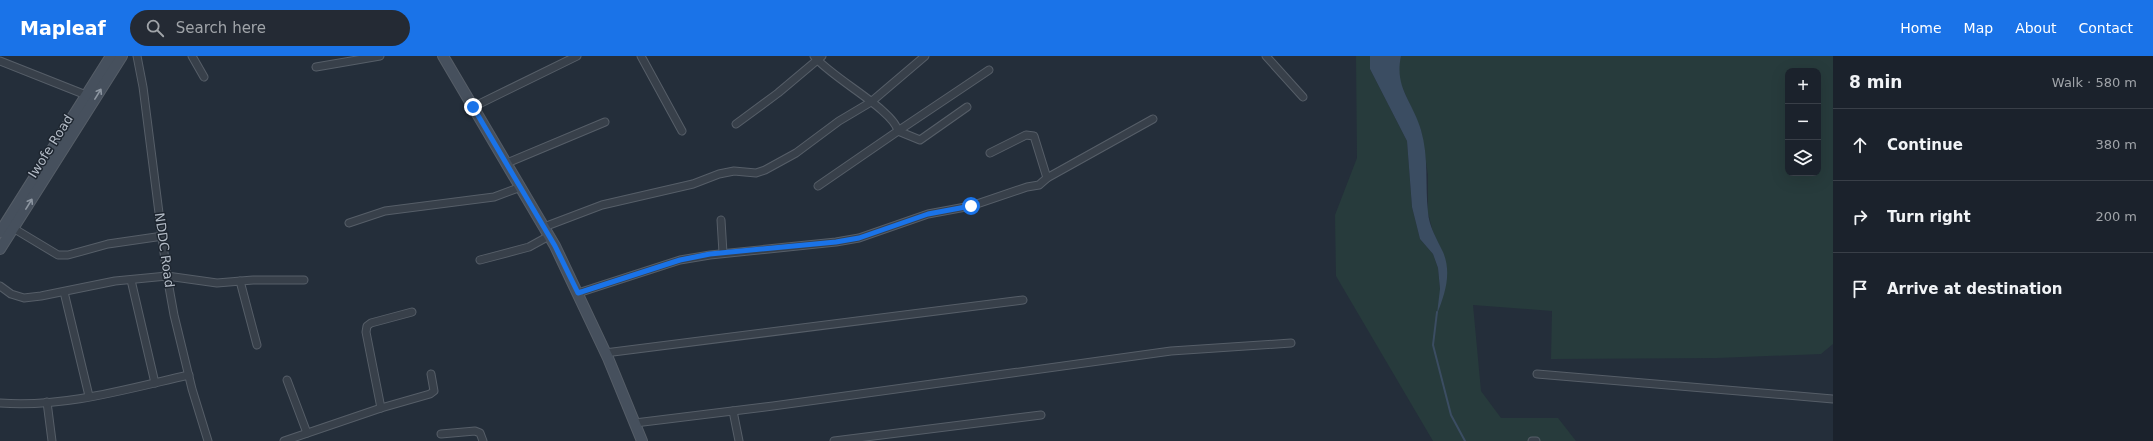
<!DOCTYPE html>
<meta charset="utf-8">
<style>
body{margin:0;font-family:"DejaVu Sans",sans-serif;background:#242a34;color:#f1f3f6}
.controls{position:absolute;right:12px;top:12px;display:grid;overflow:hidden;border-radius:8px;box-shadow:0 4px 16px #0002}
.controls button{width:36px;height:36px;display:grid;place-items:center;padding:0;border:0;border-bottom:1px solid #393f48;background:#1b222c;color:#f1f3f6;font:20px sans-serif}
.stop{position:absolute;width:12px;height:12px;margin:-9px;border:3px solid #1a73e8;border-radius:50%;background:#fff}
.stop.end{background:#1a73e8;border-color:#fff;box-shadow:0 1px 4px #0008}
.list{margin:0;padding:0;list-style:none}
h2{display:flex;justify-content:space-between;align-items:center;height:52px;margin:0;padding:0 16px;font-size:17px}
h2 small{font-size:13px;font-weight:400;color:#a0a4a9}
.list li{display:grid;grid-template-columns:26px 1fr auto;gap:12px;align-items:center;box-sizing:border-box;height:72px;padding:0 16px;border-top:1px solid #393f48}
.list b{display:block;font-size:15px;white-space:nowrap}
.list em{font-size:13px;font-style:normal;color:#a0a4a9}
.icon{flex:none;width:22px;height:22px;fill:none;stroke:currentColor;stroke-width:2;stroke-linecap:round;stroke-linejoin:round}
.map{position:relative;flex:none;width:1833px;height:385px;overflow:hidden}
header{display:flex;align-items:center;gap:24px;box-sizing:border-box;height:56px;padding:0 20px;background:#1a73e8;color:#fff}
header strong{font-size:19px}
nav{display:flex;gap:22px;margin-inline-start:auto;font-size:14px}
.search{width:280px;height:36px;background:#242a34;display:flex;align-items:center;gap:10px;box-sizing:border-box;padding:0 14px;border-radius:22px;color:#a0a4a9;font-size:15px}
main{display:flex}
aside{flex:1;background:#1b222c}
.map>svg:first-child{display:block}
.green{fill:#273b3c;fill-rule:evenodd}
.water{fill:#3b4d62}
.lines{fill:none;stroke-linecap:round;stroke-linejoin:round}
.stream{stroke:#3b4d62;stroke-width:2}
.street-casing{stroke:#565e68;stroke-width:9}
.secondary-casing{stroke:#565e68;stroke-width:12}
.street{stroke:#38404a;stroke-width:7}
.secondary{stroke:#46505d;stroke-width:10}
.oneway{stroke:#8d96a1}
.route{stroke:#1a73e8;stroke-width:5}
.labels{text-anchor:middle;stroke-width:3;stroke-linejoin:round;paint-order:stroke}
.street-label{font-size:13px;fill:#b3bbc6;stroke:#1d252f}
</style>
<header>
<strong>Mapleaf</strong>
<div class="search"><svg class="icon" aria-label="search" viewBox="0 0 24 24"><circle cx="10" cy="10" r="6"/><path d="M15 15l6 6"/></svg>Search here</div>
<nav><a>Home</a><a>Map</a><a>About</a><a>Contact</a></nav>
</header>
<main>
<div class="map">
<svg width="1833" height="385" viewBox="0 0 1833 385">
<rect width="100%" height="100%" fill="#242e3a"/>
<path class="green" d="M1356,0H1370V13L1407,85L1412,151L1420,183L1433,198L1438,212L1440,233L1438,256L1443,198L1433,176L1428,157V119L1421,74L1400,26L1398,11L1401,0H1833V288L1821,298L1717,302L1551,303L1552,255L1473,249L1481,335L1501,362H1558L1576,385H1433L1336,220L1335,159L1357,102ZM1788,15H1818V117H1788Z"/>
<path class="water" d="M1370,0H1401C1394,32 1413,46 1421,74C1429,102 1425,129 1428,156C1429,171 1437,183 1443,196C1452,217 1445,238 1437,258L1440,233L1438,212L1433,198L1420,183L1412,151L1407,85L1370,13Z"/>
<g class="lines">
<polyline class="stream" points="1437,256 1433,289 1451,359 1465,385"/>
<g class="street-casing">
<g id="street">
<polyline points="137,0 143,31 167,220 174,259 192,333 208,385"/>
<polyline points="192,0 204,21"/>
<polyline points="641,0 682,75"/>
<path d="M814,0C830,21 894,54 898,75L818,130"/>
<polyline points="1266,0 1303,41"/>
<polyline points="0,5 86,39"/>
<polyline points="316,11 380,0"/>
<polyline points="473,51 577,0"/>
<polyline points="967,51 920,84 898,75 989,14"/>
<polyline points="736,68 778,37 822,0"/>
<polyline points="507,107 605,66"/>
<polyline points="1047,122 1153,63"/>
<polyline points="721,164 723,197"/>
<polyline points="349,167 385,155 494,141 521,131"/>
<polyline points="544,171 602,149 693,128 719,118 734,115 756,117 765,114 796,97 839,65 871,46 925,0"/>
<polyline points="13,172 58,199 68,199 108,188 163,180"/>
<polyline points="480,204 529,191 549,180"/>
<polyline points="131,224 155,327"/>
<polyline points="240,225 257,289"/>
<polyline points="0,230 11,238 24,242 41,240 115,225 167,220 217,227 253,224 304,224"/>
<polyline points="64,236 89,340"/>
<polyline points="578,237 680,204 710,199 836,186 859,182 928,158 971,150 1027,131 1039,129 1047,122 1034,80 1026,79 990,97"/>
<polyline points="605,297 1023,244"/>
<polyline points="1537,318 1833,343"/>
<polyline points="287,324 307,377"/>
<polyline points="47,346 52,385"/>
<path d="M0,347C63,352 127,333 189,319"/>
<polyline points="381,352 366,276 367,270 371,267 412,256"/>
<polyline points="733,355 739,385"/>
<polyline points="635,367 773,350 1171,295 1291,287"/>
<polyline points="441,378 475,375 480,377 483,385"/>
<polyline points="284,385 381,352 430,338 434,335 431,318"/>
<polyline points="834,385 1041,359"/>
<polyline points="1532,385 1536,385"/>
</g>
</g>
<g class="secondary-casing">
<g id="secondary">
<polyline points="443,0 555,190 608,302 642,385"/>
<polyline points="0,176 111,0"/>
<polyline points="0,193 122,0"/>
</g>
</g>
<use href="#street" class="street"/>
<use href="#secondary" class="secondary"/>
</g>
<defs><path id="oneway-shaft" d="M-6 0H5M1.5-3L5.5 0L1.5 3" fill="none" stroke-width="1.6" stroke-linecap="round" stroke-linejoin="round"/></defs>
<g class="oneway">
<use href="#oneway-shaft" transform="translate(98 38) rotate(-58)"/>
<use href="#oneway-shaft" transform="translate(29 148) rotate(-58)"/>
</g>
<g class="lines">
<polyline class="route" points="473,51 555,190 578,237 680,204 710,198 836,186 859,182 928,158 971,150"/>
</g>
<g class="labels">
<g class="street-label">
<text transform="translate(50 90) rotate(-58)" y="5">Iwofe Road</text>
<text transform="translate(165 194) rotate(82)" y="5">NDDC Road</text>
</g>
</g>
</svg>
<div class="controls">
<button>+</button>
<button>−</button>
<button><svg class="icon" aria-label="layers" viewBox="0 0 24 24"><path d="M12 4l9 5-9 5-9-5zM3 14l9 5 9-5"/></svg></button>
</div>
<div class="stop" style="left:971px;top:150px"></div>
<div class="stop end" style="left:473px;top:51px"></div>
</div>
<aside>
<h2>8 min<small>Walk · 580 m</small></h2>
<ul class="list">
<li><svg class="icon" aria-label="ahead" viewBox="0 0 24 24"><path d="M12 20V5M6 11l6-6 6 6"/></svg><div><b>Continue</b></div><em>380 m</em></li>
<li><svg class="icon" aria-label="right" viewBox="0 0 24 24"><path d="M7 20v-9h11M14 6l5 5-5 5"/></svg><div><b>Turn right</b></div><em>200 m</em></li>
<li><svg class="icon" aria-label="arrive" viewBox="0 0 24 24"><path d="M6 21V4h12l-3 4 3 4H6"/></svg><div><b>Arrive at destination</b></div></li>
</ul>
</aside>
</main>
